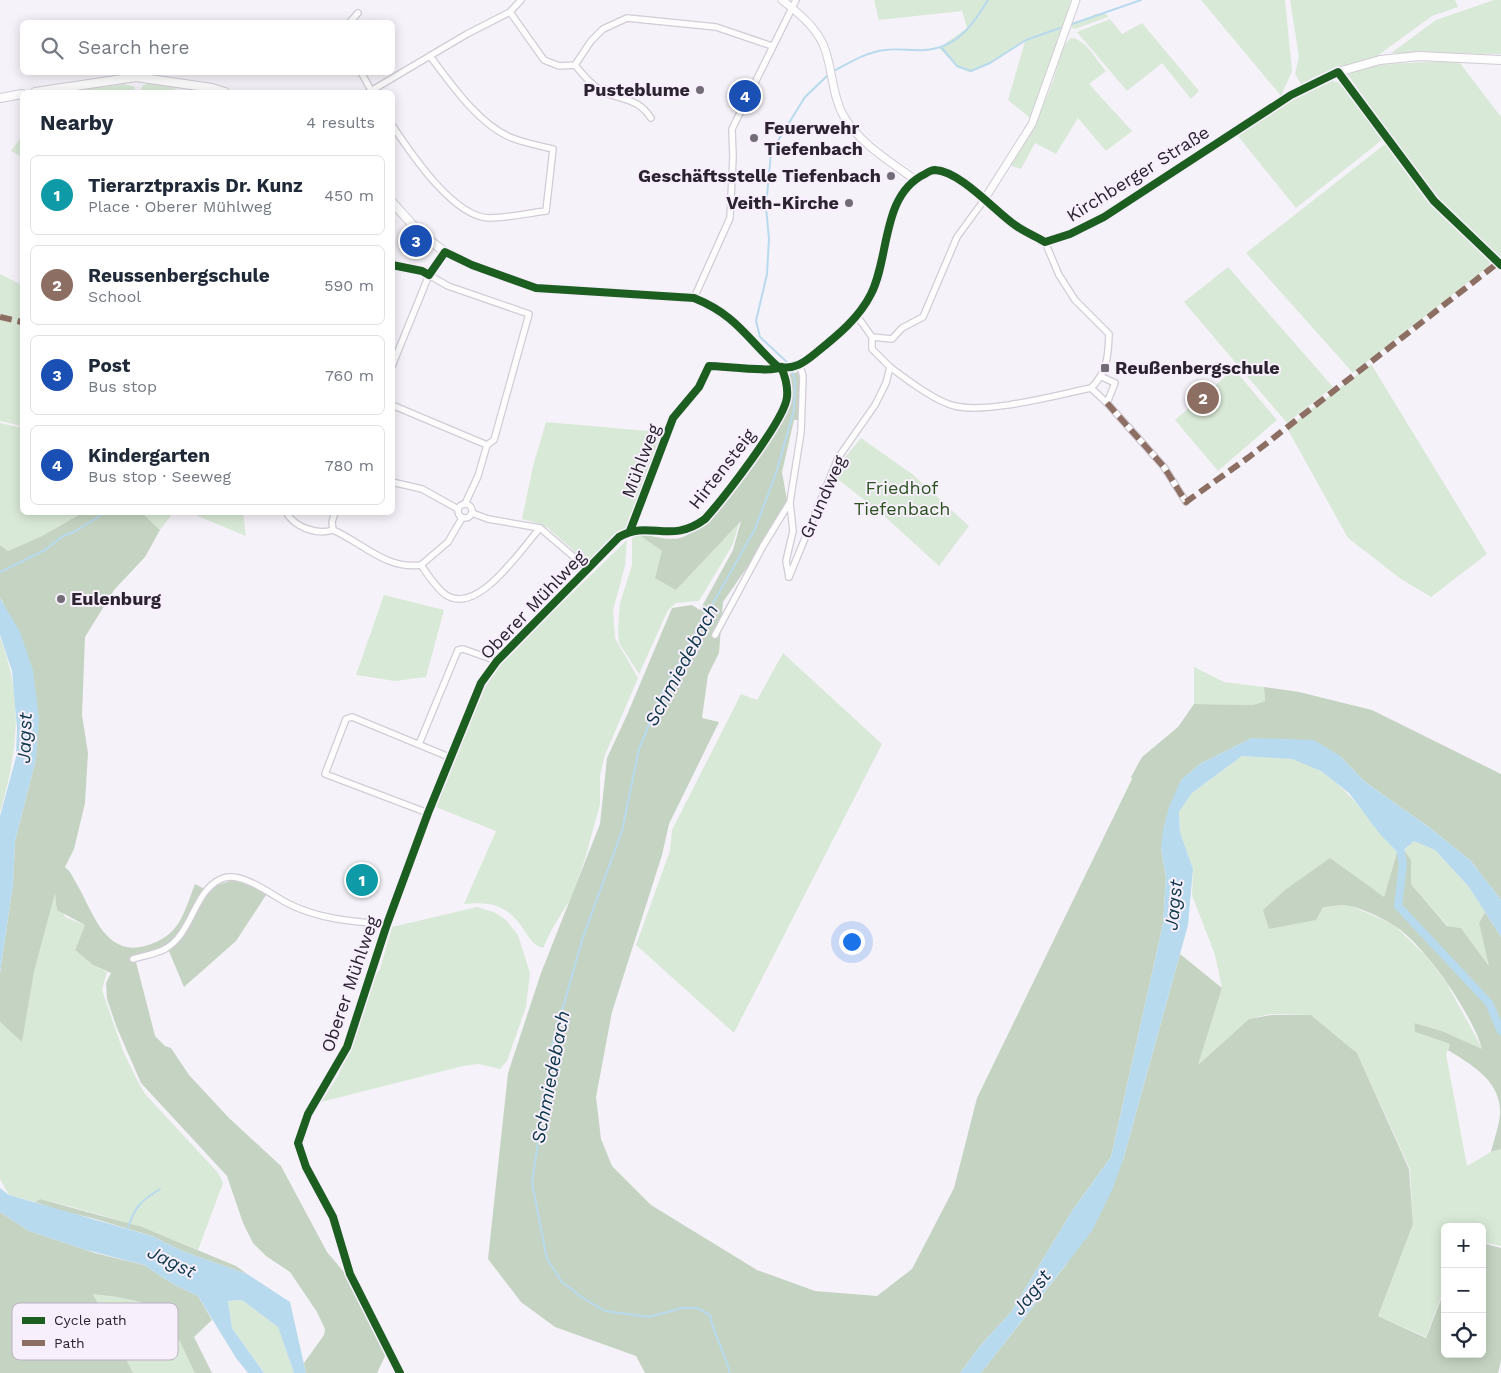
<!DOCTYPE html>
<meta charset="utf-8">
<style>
body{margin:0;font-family:"Work Sans",sans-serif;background:#f6f6f7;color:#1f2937}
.controls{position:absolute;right:15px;bottom:15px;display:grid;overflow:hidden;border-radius:8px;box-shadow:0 2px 12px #0003}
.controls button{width:45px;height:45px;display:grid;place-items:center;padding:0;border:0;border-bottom:1px solid #e0e1e3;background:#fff;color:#1f2937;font:25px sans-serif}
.you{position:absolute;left:851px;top:941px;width:18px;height:18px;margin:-12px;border:4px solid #fff;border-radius:50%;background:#1a73e8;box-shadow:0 0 0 8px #1a73e833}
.badge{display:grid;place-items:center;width:32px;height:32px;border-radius:50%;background:#726c76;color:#fff;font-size:16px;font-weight:700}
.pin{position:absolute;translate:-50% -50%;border:2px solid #fff;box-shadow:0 1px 5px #0006}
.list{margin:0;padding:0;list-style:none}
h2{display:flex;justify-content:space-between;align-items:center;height:65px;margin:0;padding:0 20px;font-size:21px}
h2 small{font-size:16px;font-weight:400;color:#747a83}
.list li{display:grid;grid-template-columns:32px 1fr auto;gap:15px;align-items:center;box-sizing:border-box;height:80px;margin:0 10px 10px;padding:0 10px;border:1px solid #e0e1e3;border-radius:8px}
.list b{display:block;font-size:19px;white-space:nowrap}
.list p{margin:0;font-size:16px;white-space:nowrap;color:#747a83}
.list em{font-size:16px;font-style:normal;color:#747a83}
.icon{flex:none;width:28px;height:28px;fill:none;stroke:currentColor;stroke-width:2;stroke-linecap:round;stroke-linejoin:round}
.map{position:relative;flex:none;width:1501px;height:1373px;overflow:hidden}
.search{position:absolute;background:#fff;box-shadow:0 2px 12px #0003;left:20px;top:20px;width:375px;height:55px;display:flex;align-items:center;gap:12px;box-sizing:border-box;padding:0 18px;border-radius:8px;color:#747a83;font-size:19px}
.panel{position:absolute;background:#fff;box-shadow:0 2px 12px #0003;left:20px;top:90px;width:375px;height:425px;border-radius:8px}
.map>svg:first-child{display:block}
.green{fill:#d9e9d7}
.forest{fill:#c5d4c2}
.water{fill:#b8daee}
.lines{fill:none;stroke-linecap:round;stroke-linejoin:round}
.stream{stroke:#b8daee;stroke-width:2}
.canal{stroke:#b8daee;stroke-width:8}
.minor-casing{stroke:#d1ccd5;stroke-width:8}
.tertiary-casing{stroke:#d1ccd5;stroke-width:9}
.secondary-casing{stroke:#d1ccd5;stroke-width:10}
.minor{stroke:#fefdfe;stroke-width:5.5}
.tertiary{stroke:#fefdfe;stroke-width:7}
.secondary{stroke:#fefdfe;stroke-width:8}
.quiet{stroke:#8d6e63;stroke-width:6;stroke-dasharray:12 6;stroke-linecap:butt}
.cycleway-casing{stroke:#f7effc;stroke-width:11}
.cycleway{stroke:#1b5e20;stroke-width:8}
.poi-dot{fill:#726c76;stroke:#f7effc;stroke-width:2}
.labels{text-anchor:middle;stroke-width:4;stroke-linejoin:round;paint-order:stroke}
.poi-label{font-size:18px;font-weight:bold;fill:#2b2430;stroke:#f7effc;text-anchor:end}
.street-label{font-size:18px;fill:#2b2430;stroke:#f7effc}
.park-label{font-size:18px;fill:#29521e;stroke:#f7effc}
.water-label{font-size:19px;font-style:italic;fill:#0c374a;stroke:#f7effc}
.key{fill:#f7effc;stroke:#bab2bf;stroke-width:1}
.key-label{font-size:14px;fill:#2b2430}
</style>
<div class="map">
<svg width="1501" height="1373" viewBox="0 0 1501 1373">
<rect width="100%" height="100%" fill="#f6f2f9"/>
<g class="green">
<polygon points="874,0 1071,0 1045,81 1030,118 1008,100 1025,41 993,62 970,72 958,68 939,48 967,28 962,11 879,20"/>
<polygon points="1201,0 1285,0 1292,71 1281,96"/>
<polygon points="1290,0 1455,0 1458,7 1432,16 1373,59 1325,72 1301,84 1295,74 1299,57"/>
<polygon points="1494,0 1501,0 1501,54 1391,53 1436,20"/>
<polygon points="1094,14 1106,14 1108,17 1075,29 1072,28 1072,23 1093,16"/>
<polygon points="1110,19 1122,34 1142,23 1199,91 1191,99 1162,63 1127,91 1077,32"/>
<path d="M1071,38C1085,38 1097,61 1106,71L1089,84L1132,131L1106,151L1078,118L1056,154L1035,143L1021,169L1009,165C1027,139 1042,111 1053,81C1058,68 1059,48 1071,38Z"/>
<path d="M1426,62H1459L1501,117V256L1499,257L1447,208L1402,152L1348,75C1371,62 1400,64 1426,62Z"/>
<polygon points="1331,80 1345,85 1382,140 1296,208 1237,135 1293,100"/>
<polygon points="148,83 182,85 212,92 178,88 164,92 141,92 142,86"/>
<polygon points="124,84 135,87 134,92 69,92"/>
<polygon points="22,136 22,157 11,151"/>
<polygon points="1385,144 1426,200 1491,259 1489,266 1353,373 1246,253"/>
<polygon points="1228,267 1333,387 1287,423 1184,302"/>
<polygon points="0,274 22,285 22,426 0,421"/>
<polygon points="1371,364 1487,554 1431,597 1401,579 1348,538 1287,428"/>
<polygon points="1234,369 1277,420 1218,471 1175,420"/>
<polygon points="546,422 660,432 660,438 663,440 632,520 623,532 588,563 549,529 540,524 522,519 533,466"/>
<polygon points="0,423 22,428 22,512 82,513 42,536 8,551 0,545"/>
<polygon points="861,438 912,474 969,526 939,566 881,513 835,477 846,456"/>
<polygon points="142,513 173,513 160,530"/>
<polygon points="191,513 243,513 246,536 193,514"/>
<polygon points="739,523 733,544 699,601 676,603 668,610 639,674 619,643 618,630 620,603 632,565 632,538 638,534 662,551 676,590"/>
<path d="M627,540L625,566L613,610L615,638L638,678L605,755L600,775V804L585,859L571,898L551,931L543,948C533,945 530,939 524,930C508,906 493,901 464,904L496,831L436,807L469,720L483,687L491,675L515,648Z"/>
<polygon points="384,595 444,610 426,677 395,681 356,675"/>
<path d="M0,637C24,701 18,749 0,813Z"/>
<polygon points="783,653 882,744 734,1033 636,945 670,851 672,830 741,694 757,700"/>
<polygon points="1194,667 1224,682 1264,687 1265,701 1253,705 1194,704"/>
<path d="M1242,756C1258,757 1276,755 1292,759C1341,771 1365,818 1397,852L1384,897L1323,907L1349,905L1393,924L1426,956L1446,982L1483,1050L1442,1031L1414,1023L1415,1032L1450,1044L1446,1054L1467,1166L1491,1152L1501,1149V1246L1482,1242V1227H1445V1286L1426,1337L1378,1316L1413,1224L1410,1169L1357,1053L1311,1015L1270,1014L1249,1019L1197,1066L1222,988L1215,955L1192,895L1193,869L1180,832L1179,812L1192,793Z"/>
<polygon points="1414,841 1435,850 1469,887 1485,912 1479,923 1490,967 1461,928 1448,926 1411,884 1411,860 1404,850"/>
<path d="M55,891L65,917L85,925L75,950L93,965L107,972L102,990L123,1051L135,1076L145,1094L219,1174L223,1183L198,1250C148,1228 94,1212 40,1199L35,1202L9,1195L0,1179V1022L22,1041L34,972Z"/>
<polygon points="477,907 496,913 506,920 518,935 530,973 526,1007 507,1061 500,1069 479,1064 463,1066 321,1102 339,1074 375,976 380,969 392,927"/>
<path d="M92,1294C113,1297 138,1298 157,1309C172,1319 188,1357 195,1373H133Z"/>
<polygon points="242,1300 278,1327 294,1373 264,1373 232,1328 228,1301"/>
</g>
<g class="forest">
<path d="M798,372L802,394L799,420H794L782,472L787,500L759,550L723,602L719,653L708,675L702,718L719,722L669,824L662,855L612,1012L596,1097L601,1139L612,1166L651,1205L757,1270L815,1291L877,1296L912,1269L954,1188L977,1098L1132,779L1131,777L1142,757L1178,727L1194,704L1253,705L1265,701L1264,687L1299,692L1372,710L1501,774V900L1471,861L1430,828L1365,782L1340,756L1252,738L1200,764L1181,780L1161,848L1166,877L1163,924L1111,1157L1072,1211L1011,1312L980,1346L960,1373H645L636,1356L555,1327L521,1302L488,1259L508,1073L541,973L600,824L607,758L627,715L672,608L692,605L700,610L733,550L741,521L676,590L655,578L662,551L638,534C651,535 667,541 680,538C706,532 774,441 785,415C790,402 790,388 789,374Z"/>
<path d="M82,513H142L160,530L145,557L114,590L85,637L82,715L88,753L85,803L74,849L65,867C71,871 74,880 78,886C93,913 106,957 145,946C180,936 183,915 195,884L205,889L233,880L268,892L236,941L184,987L168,949L136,962L155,1036L165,1046L171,1048L189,1075L229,1118L281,1166L327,1252L343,1271L387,1352L377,1373H306L304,1363L324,1335L325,1329L317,1312L290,1272L266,1256L253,1243L243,1223L227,1176L141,1083L117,1028L107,999L106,983L111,973L93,965L75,950L85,925L57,910L55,893L34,972L22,1042L0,1022V973L13,884L15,841L36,759L3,602L0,598V545L8,551L42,536Z"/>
<path d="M1404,850L1411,860V884L1447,926L1461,928L1489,966L1479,923L1485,912L1501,937V1149L1491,1152C1494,1139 1501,1122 1500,1109C1498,1079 1470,1064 1448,1050L1450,1044L1415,1032L1414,1023L1442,1031L1482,1049C1473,1015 1423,942 1392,924C1380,917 1363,909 1350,906C1342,904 1331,907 1323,907L1316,920L1269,929L1263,910L1285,890L1330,858L1384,897L1397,852L1399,854Z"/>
<polygon points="1180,954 1222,988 1198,1065 1249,1019 1271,1015 1311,1015 1357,1053 1409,1169 1413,1224 1378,1316 1426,1338 1445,1289 1445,1354 1482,1354 1482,1243 1501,1248 1501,1360 1498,1373 981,1373 1065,1266 1123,1160"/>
<polygon points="40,1199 142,1227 236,1266 247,1274 182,1251 152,1236 92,1218 61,1211 35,1202"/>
<path d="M0,1212L29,1231L95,1253L144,1265L173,1284L198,1296L212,1320L194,1337L212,1373H195C187,1357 172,1319 157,1310C139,1298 113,1297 93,1294L133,1373H0Z"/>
</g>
<g class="water">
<polygon points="0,598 20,632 33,670 39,719 36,759 15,841 13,884 0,973 0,816 16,757 17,728 12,671 0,635"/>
<polygon points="1252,738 1314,740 1340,756 1365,782 1430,828 1471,861 1501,900 1501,937 1469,887 1435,850 1414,841 1399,854 1379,833 1349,793 1321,771 1292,759 1242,756 1192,793 1179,812 1180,832 1193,869 1188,925 1123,1160 1112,1190 1092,1231 981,1373 960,1373 980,1346 1011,1312 1072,1211 1111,1157 1163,924 1166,877 1161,848 1163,830 1169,807 1181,780 1200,764"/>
<polygon points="0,1188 9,1195 152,1236 182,1251 247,1274 290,1302 306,1373 294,1373 278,1327 242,1300 228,1301 232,1328 264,1373 248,1373 236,1358 198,1296 173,1284 144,1265 83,1249 29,1231 0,1212"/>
</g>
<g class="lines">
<g class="stream">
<polyline points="1072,24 1141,0"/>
<polyline points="942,48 957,66 971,71 990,63 1026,40 1060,28"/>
<path d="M832,72C849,63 866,52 885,50C898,48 911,51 924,50C957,48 972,26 988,0"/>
<polyline points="790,365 760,337 756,321 767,274 769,239 766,207 771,152 805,97 828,75"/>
<polyline points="0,572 45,550 63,536 74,532 106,512"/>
<path d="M127,1230C135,1207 139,1202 160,1189"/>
<path d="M730,1373C725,1353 714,1336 710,1315L697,1308H682L649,1317L605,1311L583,1298L562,1282L547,1259L532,1183L552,1046L583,937L622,831L639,749L662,693L755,529L776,473L794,410L795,380L791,369"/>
</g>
<polyline class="canal" points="1399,843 1403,864 1398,906 1489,1003 1501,1031"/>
<g class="minor-casing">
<g id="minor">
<polyline points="510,12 544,60 559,66 575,65 591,41 603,29 627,18 716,27 772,46"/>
<polyline points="350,22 358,13"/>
<path d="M575,65C584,76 592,86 604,92C624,101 638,98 651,118"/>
<polyline points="361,72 372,92"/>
<polyline points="369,92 467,34 510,12 521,0"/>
<path d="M392,125C410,152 453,217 489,218C508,218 528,213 546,211L553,149C540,146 525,143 512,138C479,125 451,84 430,56"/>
<path d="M1045,242L1059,275L1075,300L1109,334C1108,356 1108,371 1091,388L1107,403L1115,383L1102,377"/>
<polyline points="392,265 422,271 448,286 529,314 494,440 487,445 478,476 465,504"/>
<polyline points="694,298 730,218 733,157 732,129 796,0"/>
<polyline points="857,316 872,337 892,339 902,328 923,317 957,237 984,200"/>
<polyline points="392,366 429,275 445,252"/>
<path d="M890,367C906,379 936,402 955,406C988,414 1057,395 1091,388"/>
<polyline points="1107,403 1164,467 1186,502"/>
<polyline points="392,405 487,445"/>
<polyline points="392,482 422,489 458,509"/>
<circle cx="465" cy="511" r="7"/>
<path d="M286,512C295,528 317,535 333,530"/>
<path d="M335,512L332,522L333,530C363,543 386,570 421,565C428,575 436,588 446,595C478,616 522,548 540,528"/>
<polyline points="472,513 488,519 540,528 588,569"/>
<polyline points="421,565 448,542 462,518"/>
<polyline points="789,577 838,458 875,405 886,383 890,367 872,349 872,337"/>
<polyline points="789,577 786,561 793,531 790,503"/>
<polyline points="715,635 763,546 790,502 801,432 803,376 800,366"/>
<polyline points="419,744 458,650 463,649 497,661"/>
<polyline points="428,813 325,774 346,719 352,717 449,757"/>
<path d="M133,959C143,956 156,954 165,949C193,933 193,892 221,879C240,870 272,895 287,903C318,919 353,922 387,924"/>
<path d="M400,1373L350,1274L333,1217L306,1167L298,1143L308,1114L347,1047L387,924L428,813L481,683L497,661L619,537C650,519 670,545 705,519C722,500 785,420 787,397C788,387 785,376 781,367C774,373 723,366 709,366L699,387L673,418L630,531"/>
</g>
</g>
<g class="tertiary-casing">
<g id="tertiary">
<path d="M782,0C798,13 814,25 823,44C833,67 831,93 843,115C858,142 889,161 914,179"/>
<polyline points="1338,72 1434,201 1501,265"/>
<polyline points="984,200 1032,124 1076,0"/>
</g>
</g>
<g class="secondary-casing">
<g id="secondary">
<polyline points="35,92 136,77 212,88 225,92"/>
<polyline points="0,98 22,94"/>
<path d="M392,202L421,234L445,252L472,265L536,288L694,298C736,315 746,337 777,366C794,371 805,362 817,352C838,335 859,318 871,294C890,257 881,195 925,174C928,172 932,170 935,170C960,171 995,211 1015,225C1024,232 1035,236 1045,242L1070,234L1104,217L1291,95L1338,72L1380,60L1419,56L1501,60"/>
</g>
</g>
<use href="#minor" class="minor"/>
<use href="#tertiary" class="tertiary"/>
<use href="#secondary" class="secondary"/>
<g class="quiet">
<polyline points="0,317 22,322"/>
<polyline points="1107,403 1164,467 1186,502 1249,457 1499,262"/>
</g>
<g class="cycleway-casing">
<g id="cycleway">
<path d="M392,265L422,271L429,275L445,252L472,265L536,288L694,298C736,315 746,337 777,366C794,371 805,362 817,352C838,335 859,318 871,294C890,257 881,195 925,174C928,172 932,170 935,170C960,171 995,211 1015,225C1024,232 1035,236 1045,242L1070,234L1104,217L1291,95L1338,72L1434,201L1501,265"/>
<path d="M400,1373L350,1274L333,1217L306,1167L298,1143L308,1114L347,1047L387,924L428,813L481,683L497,661L619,537C650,519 670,545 705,519C722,500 785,420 787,397C788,387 785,376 781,367C774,373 723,366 709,366L699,387L673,418L630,531"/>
</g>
</g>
<use href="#cycleway" class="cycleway"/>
</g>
<g class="poi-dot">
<circle cx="700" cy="90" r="5"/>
<circle cx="754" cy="138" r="5"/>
<circle cx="891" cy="176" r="5"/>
<circle cx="849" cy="203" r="5"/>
<rect x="1100" y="363" width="10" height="10" rx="2.5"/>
<circle cx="61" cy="599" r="5"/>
</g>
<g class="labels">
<g class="poi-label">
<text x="690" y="96">Pusteblume</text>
<text x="764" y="134" text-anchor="start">Feuerwehr<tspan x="764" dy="21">Tiefenbach</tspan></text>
<text x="881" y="182">Geschäftsstelle Tiefenbach</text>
<text x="839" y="209">Veith-Kirche</text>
<text x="1115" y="374" text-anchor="start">Reußenbergschule</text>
<text x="71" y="605" text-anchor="start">Eulenburg</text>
</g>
<g class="street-label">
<text transform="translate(1138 174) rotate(-32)" y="6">Kirchberger Straße</text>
<text transform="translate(641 461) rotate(-69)" y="6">Mühlweg</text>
<text transform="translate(722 469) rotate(-52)" y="6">Hirtensteig</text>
<text transform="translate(823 497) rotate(-66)" y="6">Grundweg</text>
<text transform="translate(533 605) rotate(-46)" y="6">Oberer Mühlweg</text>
<text transform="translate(350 984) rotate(-71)" y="6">Oberer Mühlweg</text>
</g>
<g class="park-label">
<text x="902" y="494">Friedhof<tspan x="902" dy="21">Tiefenbach</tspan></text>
</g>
<g class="water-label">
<text transform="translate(681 665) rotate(-62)" y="7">Schmiedebach</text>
<text transform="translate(24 738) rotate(-88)" y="7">Jagst</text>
<text transform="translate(1173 905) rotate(-84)" y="7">Jagst</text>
<text transform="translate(550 1077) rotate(-79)" y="7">Schmiedebach</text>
<text transform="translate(172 1261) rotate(26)" y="7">Jagst</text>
<text transform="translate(1031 1292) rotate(-53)" y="7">Jagst</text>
</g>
</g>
<rect x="12" y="1303" width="166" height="57" rx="8" class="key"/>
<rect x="22" y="1317" width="23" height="7" fill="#1b5e20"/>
<rect x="22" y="1340" width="23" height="6" fill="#8d6e63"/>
<g class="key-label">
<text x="54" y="1325">Cycle path</text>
<text x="54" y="1348">Path</text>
</g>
</svg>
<div class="controls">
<button>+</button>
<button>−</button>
<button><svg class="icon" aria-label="locate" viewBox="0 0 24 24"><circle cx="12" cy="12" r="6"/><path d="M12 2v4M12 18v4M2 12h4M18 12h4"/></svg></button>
</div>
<div class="you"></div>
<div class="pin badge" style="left:362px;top:880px;background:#0f9aa8">1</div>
<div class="pin badge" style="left:1203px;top:398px;background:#8d6e63">2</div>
<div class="pin badge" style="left:416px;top:241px;background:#1a4fb4">3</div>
<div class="pin badge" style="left:745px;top:96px;background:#1a4fb4">4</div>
<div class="search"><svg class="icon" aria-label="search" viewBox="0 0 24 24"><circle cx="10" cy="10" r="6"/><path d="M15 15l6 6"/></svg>Search here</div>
<section class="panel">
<h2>Nearby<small>4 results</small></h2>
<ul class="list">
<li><span class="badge" style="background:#0f9aa8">1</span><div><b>Tierarztpraxis Dr. Kunz</b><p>Place · Oberer Mühlweg</p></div><em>450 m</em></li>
<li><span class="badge" style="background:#8d6e63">2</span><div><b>Reussenbergschule</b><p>School</p></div><em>590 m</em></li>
<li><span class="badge" style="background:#1a4fb4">3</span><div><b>Post</b><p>Bus stop</p></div><em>760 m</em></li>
<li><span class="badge" style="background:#1a4fb4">4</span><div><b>Kindergarten</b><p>Bus stop · Seeweg</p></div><em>780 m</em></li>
</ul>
</section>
</div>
